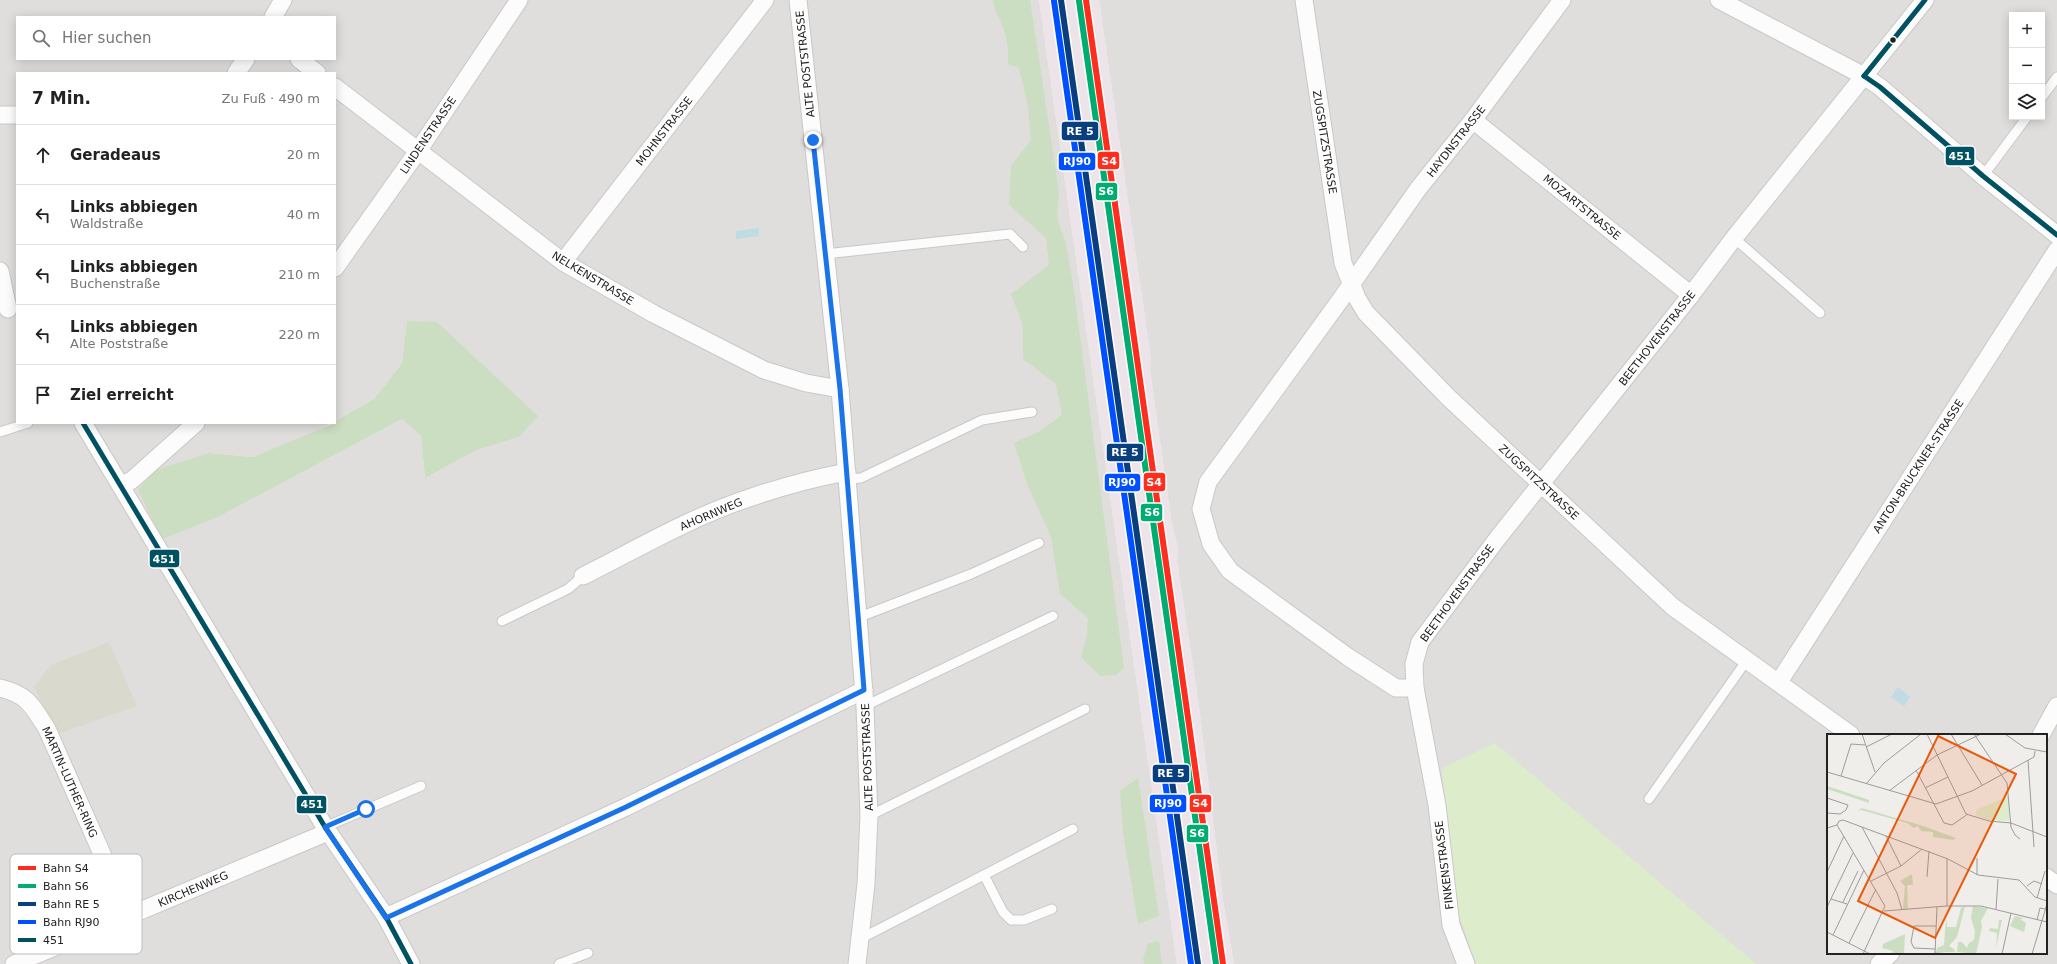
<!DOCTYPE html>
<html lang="de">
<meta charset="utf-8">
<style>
body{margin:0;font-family:"DejaVu Sans",sans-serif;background:#f2f2f2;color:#222}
.controls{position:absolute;right:12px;top:12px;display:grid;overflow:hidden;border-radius:0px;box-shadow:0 2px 10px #0003}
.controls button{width:36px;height:36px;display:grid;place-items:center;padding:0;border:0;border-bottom:1px solid #e0e0e0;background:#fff;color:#222;font:20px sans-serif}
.stop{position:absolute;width:12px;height:12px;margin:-9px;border:3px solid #1a73e8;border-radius:50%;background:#fff}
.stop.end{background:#1a73e8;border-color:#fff;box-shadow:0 1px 4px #0008}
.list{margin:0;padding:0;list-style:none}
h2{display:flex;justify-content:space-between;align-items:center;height:52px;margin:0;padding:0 16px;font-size:17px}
h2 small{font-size:13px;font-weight:400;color:#767676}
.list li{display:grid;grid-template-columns:26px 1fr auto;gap:12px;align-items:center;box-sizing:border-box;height:60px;padding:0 16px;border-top:1px solid #e0e0e0}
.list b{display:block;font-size:15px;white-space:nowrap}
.list p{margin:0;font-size:13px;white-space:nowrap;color:#767676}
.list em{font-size:13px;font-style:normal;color:#767676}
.icon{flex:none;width:22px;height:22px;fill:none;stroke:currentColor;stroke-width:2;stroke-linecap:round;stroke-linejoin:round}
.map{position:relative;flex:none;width:2057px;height:964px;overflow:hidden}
.search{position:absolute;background:#fff;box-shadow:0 2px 10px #0003;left:16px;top:16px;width:320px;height:44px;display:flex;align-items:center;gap:10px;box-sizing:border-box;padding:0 14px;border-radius:0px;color:#767676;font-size:15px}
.panel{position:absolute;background:#fff;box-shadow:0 2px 10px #0003;left:16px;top:72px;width:320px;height:352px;border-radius:0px}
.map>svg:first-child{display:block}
.residential{fill:#dfdedc;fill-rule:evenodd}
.industrial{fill:#ede4e9}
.construction{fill:#d9d9cd}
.grass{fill:#ddeccb}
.forest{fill:#cbdec1}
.water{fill:#bfdbe3}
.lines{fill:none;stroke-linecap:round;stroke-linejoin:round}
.lane-casing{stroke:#c9c8c7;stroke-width:11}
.street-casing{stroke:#c9c8c7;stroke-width:19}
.lane{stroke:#fdfcfc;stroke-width:9}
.street{stroke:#fdfcfc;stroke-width:17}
.bus-1-casing{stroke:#fff;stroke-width:8}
.bus-1{stroke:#005262;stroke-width:5}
.rail-1-casing{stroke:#fff;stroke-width:9}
.rail-2-casing{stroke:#fff;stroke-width:9}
.rail-3-casing{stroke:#fff;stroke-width:9}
.rail-4-casing{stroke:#fff;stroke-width:9}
.rail-1{stroke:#ff2d1d;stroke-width:6}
.rail-2{stroke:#00ac6f;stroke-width:6}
.rail-3{stroke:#093f7f;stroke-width:6}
.rail-4{stroke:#0050ff;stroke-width:6}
.route{stroke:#1a73e8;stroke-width:5}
.bus-dot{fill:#222;stroke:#fff;stroke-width:1.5}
.labels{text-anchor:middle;stroke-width:3.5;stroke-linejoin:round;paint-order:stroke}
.street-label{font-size:11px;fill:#222;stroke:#fff}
.inset-road{fill:none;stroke:#9e9c9b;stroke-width:1}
.view{fill:#e8590c;fill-opacity:0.15;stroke:#e8590c;stroke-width:2}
.inset-edge{fill:none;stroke:#222;stroke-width:2}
.key{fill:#fff;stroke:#bdbdbd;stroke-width:1}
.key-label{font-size:11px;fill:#222}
.line-badge{stroke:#fff;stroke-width:1.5}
.badge-label{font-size:11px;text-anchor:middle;font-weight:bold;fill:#fff}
</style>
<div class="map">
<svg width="2057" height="964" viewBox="0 0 2057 964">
<rect width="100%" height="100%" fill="#f0eeeb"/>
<g class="residential">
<path d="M0,0H1039L1177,964H0ZM17,17H335V59H17ZM17,73H335V421L374,399L402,363L407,322H437L519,437L477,450L425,478L421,436L402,419L220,516L209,453L253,457L315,432L331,423H17Z"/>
<path d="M1099,0H2057V964H1234L1223,900L1198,699L1177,561L1178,549L1172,525L1150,370L1151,359ZM2012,15H2042V117H2012ZM1828,735H2046V953H1828Z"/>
</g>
<polygon class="industrial" points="1039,0 1099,0 1151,359 1150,370 1172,525 1178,549 1177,561 1198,699 1223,900 1234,964 1177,964"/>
<polygon class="construction" points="109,642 137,706 58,734 34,687 51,665"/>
<polygon class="grass" points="1495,743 1756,964 1476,964 1455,902 1442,768"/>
<g class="forest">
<path d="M993,0H1030L1059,192L1057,218L1066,244L1073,284L1124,668L1116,675L1100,676L1081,657L1087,635L1088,618L1060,594L1051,537L1028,486L1014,443L1040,431L1062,415L1056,384L1023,359V325L1011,294L1049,265L1046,238L1009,205L1011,166L1031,140L1028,106L1019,68L1008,64C1009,48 1007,35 1000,20C996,12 994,9 993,0Z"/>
<polygon points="407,321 437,322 538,416 519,437 477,450 425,478 421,436 402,419 220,516 162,539 138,490 156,470 209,453 253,457 335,423 335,421 374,399 402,363"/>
<polygon points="1138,778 1159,916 1138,924 1123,833 1120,791"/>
<polygon points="1159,941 1162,964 1144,964 1143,959 1148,943"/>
</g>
<g class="water">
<polygon points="759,228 759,236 736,239 736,231"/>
<polygon points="1898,687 1910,697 1904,706 1891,697"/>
</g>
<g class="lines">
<g class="lane-casing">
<g id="lane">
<polyline points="2042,97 2057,77"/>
<polyline points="1983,176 2027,117"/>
<polyline points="1734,238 1820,313"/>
<polyline points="825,254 1010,234 1023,247"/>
<polyline points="0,432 28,423"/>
<polyline points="847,479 861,478 982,420 1032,412"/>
<polyline points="857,618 971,574 1039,543"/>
<polyline points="502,621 568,589 583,576"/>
<polyline points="865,706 1053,616"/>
<polyline points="1649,799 1747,660"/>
<polyline points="869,816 1085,709"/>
<polyline points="325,827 421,786"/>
<polyline points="984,875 1003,912 1011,920 1024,920 1052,909"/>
<polyline points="860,939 1073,829"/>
<polyline points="559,964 588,953"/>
</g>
</g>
<g class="street-casing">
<g id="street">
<polyline points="798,0 840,389 865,706 869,816 866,884 857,964"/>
<polyline points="1304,0 1343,263 1357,298 1366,313 1449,398 1673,607 1851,735"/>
<polyline points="1719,0 1864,76 1880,87 1983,176 2057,235"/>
<polyline points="273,17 283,0"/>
<polyline points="299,59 317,73"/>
<polyline points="236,73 246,59"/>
<polyline points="335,87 563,262 654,314 764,370 806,383 840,389"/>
<polyline points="0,115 17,115"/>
<polyline points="1473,120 1691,295"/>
<polyline points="563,262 765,0"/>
<polyline points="335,268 418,151 519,0"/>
<polyline points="0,271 8,309"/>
<polyline points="83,423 325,827 386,917 411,964"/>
<polyline points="121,486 132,480 196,423"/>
<path d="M583,576C637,549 691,517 749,498C781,487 814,478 847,472"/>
<polyline points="1779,682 2057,250"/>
<path d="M0,688C28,695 32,705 47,729L129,915"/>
<polyline points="1415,688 1396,688 1348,657 1230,571 1211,544 1201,509 1208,482 1341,299 1418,189 1473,120 1562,0"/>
<polyline points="2041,735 2057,706"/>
<polyline points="2046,877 2057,885"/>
<polyline points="386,917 626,807 864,690"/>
<polyline points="14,964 328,832"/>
<polyline points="1466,964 1451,925 1437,805 1415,688 1414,664 1420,642 1497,539 1691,295 1734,238 1925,0"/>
<polyline points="1879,964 1891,953"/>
</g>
</g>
<use href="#lane" class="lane"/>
<use href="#street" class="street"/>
<g class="bus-1-casing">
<g id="bus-1">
<polyline points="1864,76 1880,87 1983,176 2057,235"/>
<polyline points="1864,76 1925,0"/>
<polyline points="83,423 325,827 386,917 411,964"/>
</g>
</g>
<use href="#bus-1" class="bus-1"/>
<g class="rail-1-casing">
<polyline id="rail-1" points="1086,0 1223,964"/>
</g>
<g class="rail-2-casing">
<polyline id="rail-2" points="1079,1 1216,964"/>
</g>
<g class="rail-3-casing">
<polyline id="rail-3" points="1061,0 1198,964"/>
</g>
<g class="rail-4-casing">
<polyline id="rail-4" points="1054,1 1191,964"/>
</g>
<use href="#rail-1" class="rail-1"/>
<use href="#rail-2" class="rail-2"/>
<use href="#rail-3" class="rail-3"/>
<use href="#rail-4" class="rail-4"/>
</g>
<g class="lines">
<polyline class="route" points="366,809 325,827 386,918 626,807 864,690 840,389 813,140"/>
</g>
<circle class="bus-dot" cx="1893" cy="40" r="3.5"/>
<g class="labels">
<g class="street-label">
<text transform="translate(805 64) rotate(-96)" y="4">ALTE POSTSTRASSE</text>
<text transform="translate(664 131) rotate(-52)" y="4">MOHNSTRASSE</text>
<text transform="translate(428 135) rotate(-56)" y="4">LINDENSTRASSE</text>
<text transform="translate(1456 141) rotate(-52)" y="4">HAYDNSTRASSE</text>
<text transform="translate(1325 142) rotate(81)" y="4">ZUGSPITZSTRASSE</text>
<text transform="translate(1582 207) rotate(39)" y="4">MOZARTSTRASSE</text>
<text transform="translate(593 278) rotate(31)" y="4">NELKENSTRASSE</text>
<text transform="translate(1657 338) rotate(-52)" y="4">BEETHOVENSTRASSE</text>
<text transform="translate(1918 466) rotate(-57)" y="4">ANTON-BRUCKNER-STRASSE</text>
<text transform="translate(1539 482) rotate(43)" y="4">ZUGSPITZSTRASSE</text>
<text transform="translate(711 514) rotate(-23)" y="4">AHORNWEG</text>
<text transform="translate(1457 593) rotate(-54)" y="4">BEETHOVENSTRASSE</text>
<text transform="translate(867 757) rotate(-92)" y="4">ALTE POSTSTRASSE</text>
<text transform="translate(70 782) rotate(66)" y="4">MARTIN-LUTHER-RING</text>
<text transform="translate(1444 865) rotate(-97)" y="4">FINKENSTRASSE</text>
<text transform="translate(193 889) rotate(-23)" y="4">KIRCHENWEG</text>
</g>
</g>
<g transform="translate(1827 734)">
<rect width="220" height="220" fill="#f0eeeb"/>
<path d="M182,62V87L160,86L149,81V76Z" fill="#ddeccb"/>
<path d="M0,52L42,66V69L0,55ZM35,74L96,92L129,104L126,106L106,103V98L94,97L91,92L87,94L80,89L34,76L30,77ZM85,140L86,151H80L81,175H76L78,152L73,147ZM138,172L130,203L122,212L127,215L128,218H109L110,214L117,211L119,183L120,193H129L134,174ZM146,172L161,174L154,187L155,193L149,220L130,218L131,208H135L140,214L142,209L147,206L148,197L144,184ZM188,182L197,184L193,185L199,189L197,198L183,192ZM172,186H175L169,214L170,199L162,197L163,194L171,195ZM78,200L77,220H65L66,217L55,214L56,210Z" fill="#cbdec1"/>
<path class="inset-road" d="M35,0L48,38M100,0L139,80L162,87L184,89L220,103M124,0L155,51M147,0L180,49L184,93L188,101L193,105M178,0L198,14L220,18M39,13L65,0M201,26L207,113M89,36L117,89L125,91L141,80M0,38L109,70L145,57L185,35L207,23L208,17M14,42L24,10L38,11M39,50L57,29L94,0M98,54L121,43M62,57L110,21L154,0M0,64L21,71L19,76L13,80L0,79M10,91L58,172L36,220M35,93L70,159L75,176M0,94L10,91L12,87L16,86L121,125L151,141L192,146L208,163L220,167M59,102L74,132M150,124V141M0,138L17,102M100,143L102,117M44,147L74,132L95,115M200,152L207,147L215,150M210,164L218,137M4,165L20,170M16,168L31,137M120,172V125M0,173L26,119M169,175L171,145M57,177L120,172H154L220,188M210,186L213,174L218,175M0,198L43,220M6,201L37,136M22,209L49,155M108,215L87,214L84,208L87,192H109M108,219L130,220M108,220L110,173M175,220L184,179M205,220L220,170"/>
<path class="view" d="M111,2L189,40L108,204L31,167Z"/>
<rect width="220" height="220" class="inset-edge"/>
</g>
<rect x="10" y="854" width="132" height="100" rx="6" class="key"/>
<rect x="18" y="866" width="18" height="4" fill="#ff2d1d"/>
<rect x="18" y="884" width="18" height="4" fill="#00ac6f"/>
<rect x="18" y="902" width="18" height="4" fill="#093f7f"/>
<rect x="18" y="920" width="18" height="4" fill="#0050ff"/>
<rect x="18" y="938" width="18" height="4" fill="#005262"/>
<g class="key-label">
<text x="43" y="872">Bahn S4</text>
<text x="43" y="890">Bahn S6</text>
<text x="43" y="908">Bahn RE 5</text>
<text x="43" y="926">Bahn RJ90</text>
<text x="43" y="944">451</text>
</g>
<g class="line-badge">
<rect x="1061" y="121" width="38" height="20" rx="4" fill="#093f7f"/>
<rect x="1945" y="146" width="30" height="20" rx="4" fill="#005262"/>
<rect x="1097" y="151" width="23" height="19" rx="4" fill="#ff2d1d"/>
<rect x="1058" y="152" width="38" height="19" rx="4" fill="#0050ff"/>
<rect x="1095" y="182" width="23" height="19" rx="4" fill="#00ac6f"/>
<rect x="1106" y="443" width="38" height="19" rx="4" fill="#093f7f"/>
<rect x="1143" y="472" width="23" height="20" rx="4" fill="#ff2d1d"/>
<rect x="1104" y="473" width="37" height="19" rx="4" fill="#0050ff"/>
<rect x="1140" y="503" width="23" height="19" rx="4" fill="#00ac6f"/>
<rect x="149" y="549" width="31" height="19" rx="4" fill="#005262"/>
<rect x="1152" y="764" width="38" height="19" rx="4" fill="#093f7f"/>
<rect x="1189" y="794" width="23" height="19" rx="4" fill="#ff2d1d"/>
<rect x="1149" y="794" width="38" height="19" rx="4" fill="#0050ff"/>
<rect x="296" y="795" width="31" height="19" rx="4" fill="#005262"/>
<rect x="1186" y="824" width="23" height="19" rx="4" fill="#00ac6f"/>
</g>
<g class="badge-label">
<text x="1080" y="135">RE 5</text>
<text x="1960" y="160">451</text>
<text x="1109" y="165">S4</text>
<text x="1077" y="165">RJ90</text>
<text x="1106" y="195">S6</text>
<text x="1125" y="456">RE 5</text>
<text x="1154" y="486">S4</text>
<text x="1122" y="486">RJ90</text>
<text x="1152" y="516">S6</text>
<text x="164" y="563">451</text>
<text x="1171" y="777">RE 5</text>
<text x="1200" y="807">S4</text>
<text x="1168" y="807">RJ90</text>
<text x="312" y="808">451</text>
<text x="1197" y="837">S6</text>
</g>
</svg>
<div class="controls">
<button>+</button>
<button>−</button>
<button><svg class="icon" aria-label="layers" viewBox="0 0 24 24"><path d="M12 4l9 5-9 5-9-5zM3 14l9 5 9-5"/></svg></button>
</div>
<div class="stop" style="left:366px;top:809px"></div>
<div class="stop end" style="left:813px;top:140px"></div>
<div class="search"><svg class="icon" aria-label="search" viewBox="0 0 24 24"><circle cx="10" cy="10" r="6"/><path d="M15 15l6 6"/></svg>Hier suchen</div>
<section class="panel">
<h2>7 Min.<small>Zu Fuß · 490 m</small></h2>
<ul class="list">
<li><svg class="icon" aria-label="ahead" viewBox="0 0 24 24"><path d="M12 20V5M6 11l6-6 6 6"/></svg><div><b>Geradeaus</b></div><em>20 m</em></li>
<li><svg class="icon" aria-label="left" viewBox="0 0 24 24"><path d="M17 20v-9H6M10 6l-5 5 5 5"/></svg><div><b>Links abbiegen</b><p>Waldstraße</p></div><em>40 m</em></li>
<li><svg class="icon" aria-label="left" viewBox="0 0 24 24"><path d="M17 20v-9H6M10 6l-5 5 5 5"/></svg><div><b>Links abbiegen</b><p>Buchenstraße</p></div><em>210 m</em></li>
<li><svg class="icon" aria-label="left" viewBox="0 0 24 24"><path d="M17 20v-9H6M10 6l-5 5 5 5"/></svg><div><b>Links abbiegen</b><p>Alte Poststraße</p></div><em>220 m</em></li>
<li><svg class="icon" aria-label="arrive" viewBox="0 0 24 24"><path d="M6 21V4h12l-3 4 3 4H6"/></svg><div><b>Ziel erreicht</b></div></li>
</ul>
</section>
</div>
